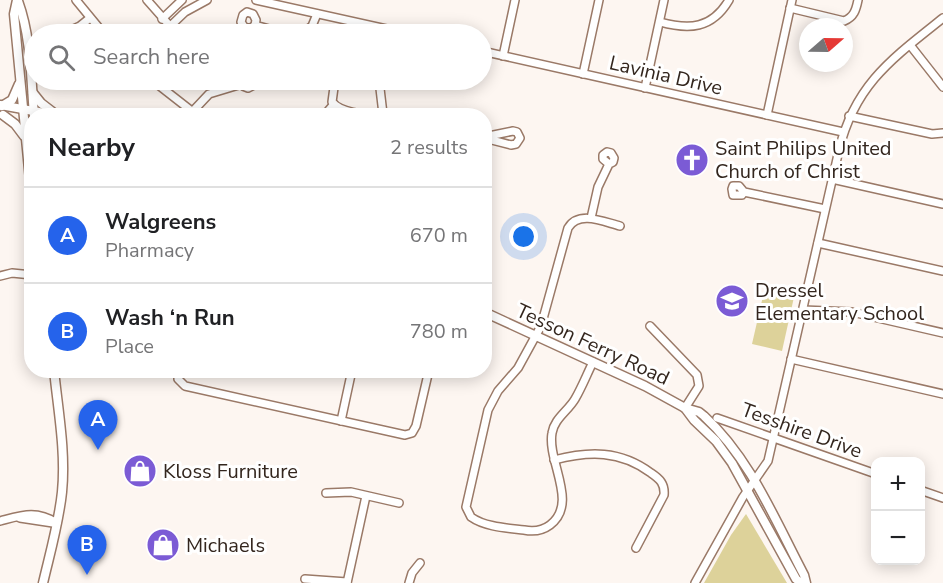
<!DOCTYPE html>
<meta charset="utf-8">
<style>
body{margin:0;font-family:"Nunito Sans",sans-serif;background:#f6f6f6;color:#202124}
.controls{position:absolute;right:18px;bottom:18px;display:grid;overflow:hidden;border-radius:12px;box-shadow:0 3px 15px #0003}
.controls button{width:54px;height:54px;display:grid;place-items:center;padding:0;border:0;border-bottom:2px solid #e0e0e0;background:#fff;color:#202124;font:30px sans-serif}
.compass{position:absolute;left:799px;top:18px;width:54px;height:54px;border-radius:50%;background:#fff;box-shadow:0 3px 15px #0003;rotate:70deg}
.you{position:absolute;left:524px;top:237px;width:21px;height:21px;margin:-15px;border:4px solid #fff;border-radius:50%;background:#1a73e8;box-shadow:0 0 0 9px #1a73e833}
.badge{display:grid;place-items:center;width:39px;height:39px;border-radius:50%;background:#2563eb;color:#fff;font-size:20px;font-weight:700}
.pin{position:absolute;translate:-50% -50px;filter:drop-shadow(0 2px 3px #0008)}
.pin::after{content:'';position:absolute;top:32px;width:21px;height:18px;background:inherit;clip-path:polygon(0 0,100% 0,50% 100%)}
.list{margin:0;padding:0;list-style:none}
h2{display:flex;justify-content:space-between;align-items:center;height:78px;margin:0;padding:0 24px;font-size:26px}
h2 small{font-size:20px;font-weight:400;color:#757577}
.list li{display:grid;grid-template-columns:39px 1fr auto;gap:18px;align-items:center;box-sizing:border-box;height:96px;padding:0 24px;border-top:2px solid #e0e0e0}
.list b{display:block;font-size:22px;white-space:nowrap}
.list p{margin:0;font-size:20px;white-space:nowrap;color:#757577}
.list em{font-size:20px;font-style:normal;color:#757577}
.icon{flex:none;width:33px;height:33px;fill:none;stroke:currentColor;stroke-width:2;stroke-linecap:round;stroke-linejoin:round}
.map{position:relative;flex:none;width:943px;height:583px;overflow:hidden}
.search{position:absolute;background:#fff;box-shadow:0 3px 15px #0003;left:24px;top:24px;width:468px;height:66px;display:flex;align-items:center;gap:15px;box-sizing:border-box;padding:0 21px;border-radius:33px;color:#757577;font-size:22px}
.panel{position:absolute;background:#fff;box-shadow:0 3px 15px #0003;left:24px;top:108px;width:468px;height:270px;border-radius:24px}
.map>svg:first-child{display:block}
.green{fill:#ddd29a}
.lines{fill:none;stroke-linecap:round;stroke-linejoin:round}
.minor-casing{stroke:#9a7967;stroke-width:10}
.major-casing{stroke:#9a7967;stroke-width:11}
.minor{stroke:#fff;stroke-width:7}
.major{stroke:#fff;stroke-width:8}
.labels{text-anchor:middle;stroke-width:6;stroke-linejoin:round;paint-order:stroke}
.street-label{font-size:20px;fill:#33261e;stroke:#fff}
.poi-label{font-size:20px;fill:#33261e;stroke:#fff;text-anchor:start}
</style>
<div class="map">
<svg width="943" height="583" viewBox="0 0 943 583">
<rect width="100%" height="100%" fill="#fdf6f1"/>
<g class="green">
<polygon points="771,291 794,297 782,351 752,344 763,296"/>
<polygon points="746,514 787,583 704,583 731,535"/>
</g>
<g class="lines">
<g class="minor-casing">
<g id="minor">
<polyline points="76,0 104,34"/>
<polyline points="147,0 170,26"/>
<polyline points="256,0 409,34"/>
<path d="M790,8L844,21C854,17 856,10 858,0"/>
<polyline points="162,19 182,0"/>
<path d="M660,22C689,30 712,29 729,0"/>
<polyline points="255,25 256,20 253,14 247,12 243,15 241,22 245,28 251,28 255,25 287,34"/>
<polyline points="62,34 80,26 90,18"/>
<polyline points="162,34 185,12 207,0"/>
<polyline points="302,34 312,26 317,14"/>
<polyline points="910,45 943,87"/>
<polyline points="482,51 843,132"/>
<polyline points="503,56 515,0"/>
<polyline points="583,74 599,0"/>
<polyline points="152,80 198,116"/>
<path d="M335,80L332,102C340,112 364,115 377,115C391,115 405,110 419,116"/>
<polyline points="379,80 383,114"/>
<polyline points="242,82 243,86 248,88 254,85 254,80"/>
<polyline points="645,88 664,0"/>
<polyline points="193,111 209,94 242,84"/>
<polyline points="767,115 792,0"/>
<polyline points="327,116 328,111 334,104"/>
<polyline points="849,116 932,134 943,133"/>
<polyline points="484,137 513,131 517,132 520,138 516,144 511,145 484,138"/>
<polyline points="832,179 943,204"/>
<polyline points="744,192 739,186 733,186 732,189 733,195 742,195 744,192 825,209"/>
<polyline points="591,218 598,187 609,164 613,162 614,158 611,153 607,152 603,155 603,159 609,164"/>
<polyline points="818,243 943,271"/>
<polyline points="0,276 12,273 32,275"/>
<polyline points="803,310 852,312 943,333"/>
<polyline points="650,326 697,375 699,386 685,408"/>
<polyline points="791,359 943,394"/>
<path d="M593,362C587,374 582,387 575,399C568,411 554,419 552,433C547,462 579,503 550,525C542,531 534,532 524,530C507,528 485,527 471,517L466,507L488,410L498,391L518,368L541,326L568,228C579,210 604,222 620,226"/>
<polyline points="180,370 178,379 185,386 405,435 412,433 416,426 429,370"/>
<polyline points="717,418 876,474"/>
<polyline points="341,421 352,370"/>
<path d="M554,460C589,451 620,450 651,473C660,479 665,484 664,495L636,548"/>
<polyline points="920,490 943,498"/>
<polyline points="326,493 351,492 399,503"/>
<polyline points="20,518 53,523"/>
<path d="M0,521C23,515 36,510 57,523"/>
<polyline points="305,579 347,582"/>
<polyline points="347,583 366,496"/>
<polyline points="409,583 412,573 420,563"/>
<path d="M695,583L743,497L768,461L839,150C855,84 893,58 943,18"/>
</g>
</g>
<g class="major-casing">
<g id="major">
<polyline points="17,0 14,14 32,201"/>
<path d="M18,1C31,36 31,78 34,116"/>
<polyline points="33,93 41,103 54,113"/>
<polyline points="0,105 61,116"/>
<polyline points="2,106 12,100 19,84"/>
<polyline points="3,115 15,124 24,136"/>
<polyline points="484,312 645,386 685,408 694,420 716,441 732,463 796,579 801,583"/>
<path d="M685,408L699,412L704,416C750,458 775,520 804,575L806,583"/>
<path d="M43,583C50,553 59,522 62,492C66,452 58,410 54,370"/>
</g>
</g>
<use href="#minor" class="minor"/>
<use href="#major" class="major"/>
</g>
<defs>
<g id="church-disc" transform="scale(1.725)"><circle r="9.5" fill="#7b5bd5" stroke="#fff"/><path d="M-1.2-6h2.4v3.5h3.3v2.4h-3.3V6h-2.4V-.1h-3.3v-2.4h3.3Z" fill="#fff"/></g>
<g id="school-disc" transform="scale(1.725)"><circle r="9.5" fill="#7b5bd5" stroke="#fff"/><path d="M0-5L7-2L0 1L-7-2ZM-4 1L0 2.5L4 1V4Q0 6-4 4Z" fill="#fff"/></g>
<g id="shop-disc" transform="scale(1.725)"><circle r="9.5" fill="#7b5bd5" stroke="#fff"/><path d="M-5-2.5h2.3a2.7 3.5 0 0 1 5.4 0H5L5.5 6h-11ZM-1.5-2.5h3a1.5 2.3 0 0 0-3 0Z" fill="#fff"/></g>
</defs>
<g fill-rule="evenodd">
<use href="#church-disc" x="692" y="160"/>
<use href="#school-disc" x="732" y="301"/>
<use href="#shop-disc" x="140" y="471"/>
<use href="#shop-disc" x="163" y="545"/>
</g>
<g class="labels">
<g class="street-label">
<text transform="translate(666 75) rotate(13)" y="7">Lavinia Drive</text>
<text transform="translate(593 344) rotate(25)" y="7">Tesson Ferry Road</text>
<text transform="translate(802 430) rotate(20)" y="7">Tesshire Drive</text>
</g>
<g class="poi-label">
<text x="715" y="155">Saint Philips United<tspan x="715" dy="23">Church of Christ</tspan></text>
<text x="755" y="297">Dressel<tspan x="755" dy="23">Elementary School</tspan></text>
<text x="163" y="478">Kloss Furniture</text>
<text x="186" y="552">Michaels</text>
</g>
</g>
</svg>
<div class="controls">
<button>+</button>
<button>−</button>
</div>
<svg class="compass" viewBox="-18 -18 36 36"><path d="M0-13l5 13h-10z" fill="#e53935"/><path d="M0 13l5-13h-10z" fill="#757577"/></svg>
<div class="you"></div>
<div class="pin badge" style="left:98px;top:450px">A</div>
<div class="pin badge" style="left:87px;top:575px">B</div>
<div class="search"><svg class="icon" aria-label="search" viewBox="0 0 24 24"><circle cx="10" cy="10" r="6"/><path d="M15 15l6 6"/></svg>Search here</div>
<section class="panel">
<h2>Nearby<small>2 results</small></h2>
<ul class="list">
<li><span class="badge">A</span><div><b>Walgreens</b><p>Pharmacy</p></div><em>670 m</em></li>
<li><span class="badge">B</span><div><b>Wash ‘n Run</b><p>Place</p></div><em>780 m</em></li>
</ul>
</section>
</div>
